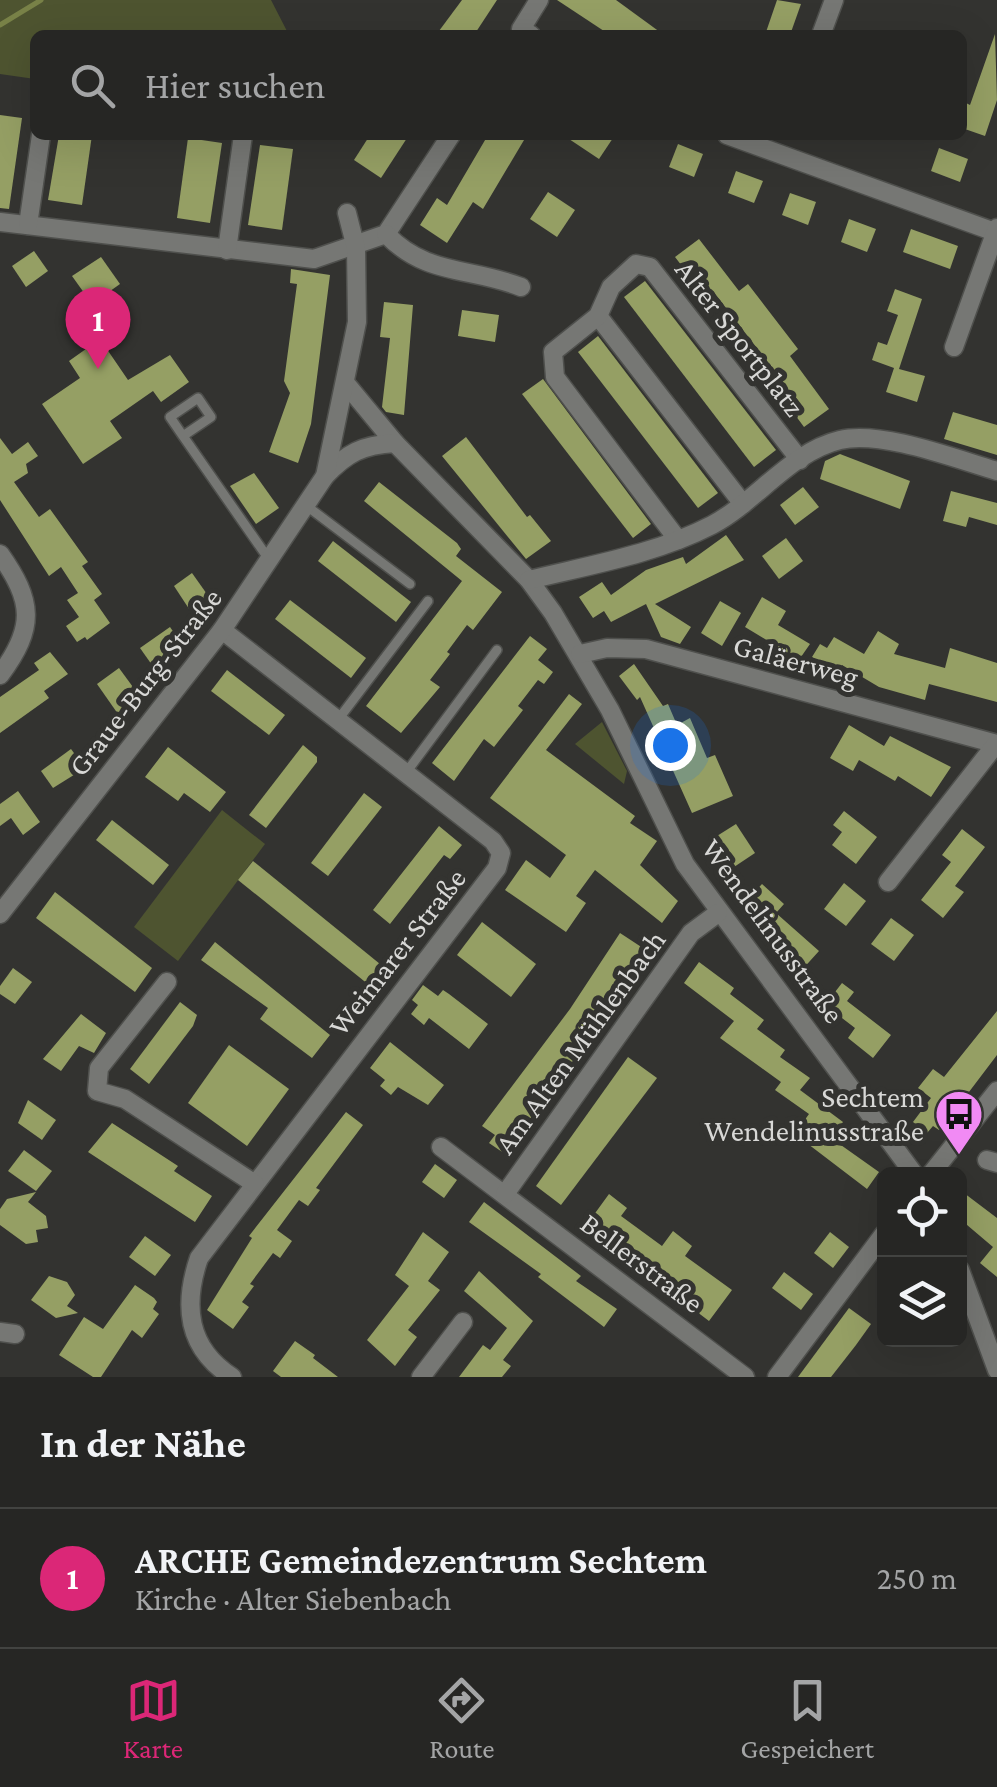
<!DOCTYPE html>
<html lang="de">
<meta charset="utf-8">
<style>
body{margin:0;font-family:"Crimson Pro",serif;background:#2e2e2c;color:#f1f3f6}
.controls{position:absolute;right:30px;bottom:30px;display:grid;overflow:hidden;border-radius:15px;box-shadow:0 10px 40px #0002}
.controls button{width:90px;height:90px;display:grid;place-items:center;padding:0;border:0;border-bottom:2px solid #424341;background:#262624;color:#f1f3f6;font:50px sans-serif}
.you{position:absolute;left:670px;top:745px;width:35px;height:35px;margin:-25px;border:8px solid #fff;border-radius:50%;background:#1a73e8;box-shadow:0 0 0 15px #1a73e833}
.badge{display:grid;place-items:center;width:65px;height:65px;border-radius:50%;background:#db2777;color:#fff;font-size:32px;font-weight:700}
.pin{position:absolute;translate:-50% -82px;filter:drop-shadow(0 2px 5px #0008)}
.pin::after{content:'';position:absolute;top:52px;width:35px;height:30px;background:inherit;clip-path:polygon(0 0,100% 0,50% 100%)}
.list{margin:0;padding:0;list-style:none}
h2{display:flex;justify-content:space-between;align-items:center;height:130px;margin:0;padding:0 40px;font-size:42px}
h2 small{font-size:32px;font-weight:400;color:#a4a5a6}
.list li{display:grid;grid-template-columns:65px 1fr auto;gap:30px;align-items:center;box-sizing:border-box;height:140px;padding:0 40px;border-top:2px solid #424341}
.list b{display:block;font-size:38px;white-space:nowrap}
.list p{margin:0;font-size:32px;white-space:nowrap;color:#a4a5a6}
.list em{font-size:32px;font-style:normal;color:#a4a5a6}
.icon{flex:none;width:55px;height:55px;fill:none;stroke:currentColor;stroke-width:2;stroke-linecap:round;stroke-linejoin:round}
.map{position:relative;flex:none;width:997px;height:1377px;overflow:hidden}
.search{position:absolute;background:#262624;box-shadow:0 10px 40px #0002;left:30px;right:30px;top:30px;height:110px;display:flex;align-items:center;gap:25px;box-sizing:border-box;padding:0 35px;border-radius:15px;color:#a4a5a6;font-size:38px}
.sheet{height:270px;background:#262624}
nav{display:flex;justify-content:space-around;align-items:center;box-sizing:border-box;height:140px;border-top:2px solid #424341;background:#262624;font-size:28px;color:#a4a5a6}
nav a{display:grid;justify-items:center;gap:5px}
nav .on{color:#db2777}
.map>svg:first-child{display:block}
.green{fill:#4e5430}
.lines{fill:none;stroke-linecap:round;stroke-linejoin:round}
.stream{stroke:#788147;stroke-width:5}
.building{fill:#959f64}
.lane-casing{stroke:#4f504d;stroke-width:12}
.street-casing{stroke:#4f504d;stroke-width:21}
.lane{stroke:#767774;stroke-width:9}
.street{stroke:#767774;stroke-width:18}
.labels{text-anchor:middle;stroke-width:10;stroke-linejoin:round;paint-order:stroke}
.street-label{font-size:30px;fill:#d8d8d6;stroke:#333330}
.poi-label{font-size:30px;fill:#d8d8d6;stroke:#333330;text-anchor:end}
</style>
<div class="map">
<svg width="997" height="1377" viewBox="0 0 997 1377">
<rect width="100%" height="100%" fill="#333330"/>
<g class="green">
<polygon points="0,0 271,0 289,35 35,35 35,79 0,74"/>
<polygon points="602,722 627,771 624,784 575,744"/>
<polygon points="222,810 265,844 178,961 134,927"/>
</g>
<g class="lines">
<polyline class="stream" points="0,25 41,0"/>
</g>
<g class="building">
<polygon points="462,0 497,0 474,35 436,35"/>
<polygon points="557,0 616,0 664,35 610,35"/>
<polygon points="777,0 801,4 790,35 765,35"/>
<polygon points="995,34 997,100 985,136 962,128 962,114 966,103 970,105"/>
<polygon points="0,115 22,118 9,209 0,208"/>
<polygon points="59,135 92,135 82,205 48,200"/>
<polygon points="370,135 409,135 381,178 354,160"/>
<polygon points="488,135 527,135 483,209 473,202 447,243 420,225 437,198 447,205"/>
<polygon points="563,135 615,135 599,159"/>
<polygon points="188,138 222,143 210,223 177,218"/>
<polygon points="678,144 703,154 694,177 669,167"/>
<polygon points="260,145 293,149 282,230 248,225"/>
<polygon points="939,148 968,159 960,182 931,171"/>
<polygon points="736,171 763,181 754,203 728,193"/>
<polygon points="548,192 575,210 557,237 530,219"/>
<polygon points="790,193 816,202 808,225 782,215"/>
<polygon points="849,219 876,229 867,252 841,242"/>
<polygon points="911,229 958,246 950,269 903,252"/>
<polygon points="699,239 739,291 748,284 798,349 790,356 829,409 804,427 775,388 783,382 713,291 705,296 675,257"/>
<polygon points="34,251 48,271 26,287 12,266"/>
<polygon points="101,257 120,284 92,304 72,276"/>
<polygon points="291,269 330,275 311,424 298,463 269,452 290,393 284,381 297,284 290,283"/>
<polygon points="645,281 776,450 754,467 624,297"/>
<polygon points="895,289 922,299 899,369 925,376 917,402 886,392 894,368 872,360 878,342 887,345 898,315 887,311"/>
<polygon points="384,302 413,305 404,415 386,412 382,407 390,338 380,337"/>
<polygon points="462,310 499,315 495,342 458,336"/>
<polygon points="598,336 718,493 698,508 578,352"/>
<polygon points="100,339 128,380 170,355 189,382 161,402 153,391 110,421 122,438 83,464 42,404 80,378 69,361"/>
<polygon points="543,379 651,524 633,538 522,394"/>
<polygon points="953,412 997,425 997,455 944,439"/>
<polygon points="466,437 527,517 530,515 551,541 526,559 442,456"/>
<polygon points="0,438 12,454 28,442 38,456 26,464 28,473 14,482 39,517 50,509 88,562 82,566 102,594 94,600 110,623 87,640 85,637 77,642 66,626 79,617 67,600 78,593 61,567 49,576 0,500"/>
<polygon points="840,454 910,481 900,509 820,479 825,461"/>
<polygon points="254,473 279,508 256,524 230,486"/>
<polygon points="379,482 457,543 461,549 456,556 502,592 473,630 467,625 447,652 450,654 430,680 440,687 401,733 366,706 462,581 364,501"/>
<polygon points="803,487 819,507 795,525 780,505"/>
<polygon points="951,491 997,503 997,525 969,517 966,527 943,521"/>
<polygon points="726,535 744,560 655,604 691,627 680,644 661,637 646,604 611,622 604,611 593,618 579,597 602,582 611,595 646,570 683,557 686,564"/>
<polygon points="786,538 803,561 779,579 762,556"/>
<polygon points="333,541 411,602 396,622 318,561"/>
<polygon points="192,573 214,604 195,618 174,586"/>
<polygon points="762,597 786,611 778,625 810,644 794,667 775,656 780,648 745,627"/>
<polygon points="290,600 366,658 351,678 275,619"/>
<polygon points="720,601 741,613 722,646 701,633"/>
<polygon points="170,627 183,646 152,665 140,648"/>
<polygon points="878,631 899,644 894,654 945,668 950,648 997,663 997,702 929,684 925,700 879,687 842,665 838,672 812,657 820,644 827,648 834,637 864,654"/>
<polygon points="530,636 547,649 538,660 553,672 544,684 538,680 518,706 523,710 494,747 484,739 454,781 432,763"/>
<polygon points="50,652 68,674 44,691 49,698 0,733 0,697 39,670 34,663"/>
<polygon points="634,664 663,706 668,704 677,725 690,718 707,758 715,755 733,796 692,813 640,697 637,700 619,676"/>
<polygon points="119,668 141,698 118,714 97,684"/>
<polygon points="227,670 285,715 269,735 211,691"/>
<polygon points="569,694 582,704 546,750 635,816 630,823 657,841 640,865 678,901 662,923 595,870 576,896 586,903 566,932 505,890 526,860 550,878 566,855 490,798"/>
<polygon points="849,725 884,746 890,736 951,767 931,797 898,776 895,781 859,760 853,771 830,758"/>
<polygon points="303,745 317,757 317,762 266,828 249,815"/>
<polygon points="168,747 226,792 210,812 184,793 178,801 145,777"/>
<polygon points="71,749 85,768 53,788 41,771"/>
<polygon points="18,791 40,822 23,835 11,818 0,826 0,804"/>
<polygon points="364,793 382,807 328,876 311,863"/>
<polygon points="844,811 877,837 856,864 832,845 842,832 833,825"/>
<polygon points="112,820 169,865 153,885 96,840"/>
<polygon points="736,824 755,853 728,871 709,841"/>
<polygon points="439,826 462,845 450,859 444,855 390,924 373,910"/>
<polygon points="962,829 985,847 955,886 964,892 943,918 921,900 951,862 942,855"/>
<polygon points="253,861 380,964 387,973 374,989 238,880"/>
<polygon points="844,883 866,901 846,926 824,909"/>
<polygon points="762,884 784,904 776,913 819,951 800,972 776,951 783,943 742,906"/>
<polygon points="55,892 152,968 135,992 36,918"/>
<polygon points="891,918 914,935 894,961 871,944"/>
<polygon points="482,922 536,964 511,997 457,955"/>
<polygon points="620,933 652,954 508,1156 489,1143 495,1135 482,1126 570,1009"/>
<polygon points="215,942 330,1035 312,1058 260,1019 268,1008 201,960"/>
<polygon points="699,962 734,988 730,994 764,1020 757,1029 785,1050 780,1057 810,1078 800,1090 843,1122 831,1138 879,1172 867,1189 808,1144 818,1131 804,1121 809,1114 775,1090 781,1082 720,1038 734,1021 684,983"/>
<polygon points="13,968 32,982 15,1004 0,994 0,986"/>
<polygon points="842,983 854,992 847,1001 891,1035 873,1058 848,1038 855,1028 825,1005"/>
<polygon points="423,985 438,996 443,990 449,994 488,1024 469,1049 429,1018 424,1025 411,1014 418,1005 412,1000"/>
<polygon points="180,1002 197,1015 193,1026 149,1084 130,1069"/>
<polygon points="997,1011 997,1055 950,1117 951,1124 939,1130 933,1126 927,1133 913,1122 931,1098 918,1088 933,1069 944,1077"/>
<polygon points="81,1014 106,1033 94,1053 79,1046 61,1071 43,1059"/>
<polygon points="390,1042 444,1085 428,1105 398,1087 391,1095 380,1086 385,1080 370,1068"/>
<polygon points="229,1045 289,1089 247,1146 188,1103"/>
<polygon points="628,1057 657,1078 561,1205 536,1186"/>
<polygon points="28,1100 56,1120 42,1140 18,1123"/>
<polygon points="346,1112 363,1125 316,1188 320,1190 308,1206 299,1200 277,1230 292,1241 280,1258 273,1253 250,1284 254,1286 242,1302 249,1307 233,1329 207,1310 252,1238 249,1236"/>
<polygon points="112,1123 178,1166 174,1171 212,1196 195,1222 88,1152"/>
<polygon points="24,1150 52,1171 36,1191 8,1171"/>
<polygon points="435,1164 457,1180 444,1198 422,1182"/>
<polygon points="960,1190 997,1218 997,1277 980,1263 993,1247 960,1219"/>
<polygon points="36,1192 28,1202 46,1216 48,1228 36,1230 38,1242 26,1244 0,1225 0,1209 7,1199"/>
<polygon points="609,1194 627,1208 621,1216 662,1246 673,1231 692,1246 685,1256 732,1290 709,1321 585,1227"/>
<polygon points="484,1202 581,1276 576,1281 617,1309 604,1327 538,1277 541,1274 469,1222"/>
<polygon points="423,1232 449,1252 428,1281 440,1290 408,1330 417,1337 395,1366 367,1340 409,1286 395,1275"/>
<polygon points="830,1232 849,1247 833,1268 814,1253"/>
<polygon points="145,1236 171,1255 155,1276 129,1257"/>
<polygon points="479,1271 533,1321 503,1360 511,1366 502,1377 459,1377 483,1345 490,1350 507,1328 464,1291"/>
<polygon points="784,1272 813,1294 801,1310 772,1288"/>
<polygon points="49,1276 67,1282 75,1295 67,1306 78,1313 56,1318 31,1300"/>
<polygon points="135,1285 154,1298 157,1302 153,1309 159,1314 142,1338 132,1330 101,1377 93,1377 59,1355 84,1317 103,1329"/>
<polygon points="849,1308 871,1324 856,1345 831,1377 798,1377"/>
<polygon points="295,1341 315,1355 313,1358 338,1377 281,1377 273,1371"/>
</g>
<g class="lines">
<g class="lane-casing">
<g id="lane">
<polyline points="183,436 170,417 198,398 211,417 183,436 268,558"/>
<polyline points="308,507 410,584"/>
<polyline points="337,721 428,601"/>
<polyline points="405,774 497,650"/>
</g>
</g>
<g class="street-casing">
<g id="street">
<polyline points="531,35 521,29 539,0"/>
<polyline points="821,35 834,0"/>
<polyline points="727,135 995,232"/>
<polyline points="0,222 314,259 386,234 451,135"/>
<polyline points="28,225 41,135"/>
<path d="M386,234C426,276 470,267 521,287"/>
<polyline points="227,250 243,135"/>
<polyline points="598,316 743,504"/>
<polyline points="954,347 997,228"/>
<polyline points="347,385 395,443"/>
<path d="M325,476C347,453 362,445 395,443L529,580L553,613L610,710L685,864L914,1174"/>
<polyline points="678,540 555,377 553,352 598,316 611,287 636,264 650,267 800,460"/>
<path d="M0,554C33,601 36,627 0,675"/>
<path d="M529,580C590,565 656,554 712,525C757,501 790,452 840,440C881,430 956,459 997,471"/>
<path d="M222,630L493,841L501,853L497,868L199,1258C183,1305 187,1348 232,1377"/>
<polyline points="580,654 607,648 646,649 997,744"/>
<polyline points="888,882 996,744"/>
<polyline points="0,914 222,630 325,476 357,322 356,248 347,213"/>
<polyline points="167,982 99,1068 97,1091 125,1099 255,1184"/>
<polyline points="441,1147 745,1377"/>
<polyline points="987,1160 997,1163"/>
<polyline points="931,1174 997,1091"/>
<polyline points="505,1194 691,933 718,913"/>
<polyline points="960,1270 997,1370"/>
<polyline points="0,1332 15,1334"/>
<polyline points="421,1377 463,1322"/>
<polyline points="777,1377 884,1234"/>
</g>
</g>
<use href="#lane" class="lane"/>
<use href="#street" class="street"/>
</g>
<defs>
<g id="bus-pin" transform="scale(2.5)"><path d="M0 17L-7.5 6A9.5 9.5 0 1 1 7.5 6Z" fill="#f18af4" stroke="#333330"/><path d="M-5-6H5V4H4V6H2V4H-2V6H-4V4H-5ZM-3.5-4V0h7V-4ZM-3.5 1.2v1.5H-2V1.2ZM2 1.2v1.5H3.5V1.2Z" fill="#111"/></g>
</defs>
<g fill-rule="evenodd">
<use href="#bus-pin" x="959" y="1114"/>
</g>
<g class="labels">
<g class="street-label">
<text transform="translate(740 338) rotate(52)" y="10">Alter Sportplatz</text>
<text transform="translate(796 661) rotate(15)" y="10">Galäerweg</text>
<text transform="translate(145 682) rotate(-52)" y="10">Graue-Burg-Straße</text>
<text transform="translate(773 931) rotate(54)" y="10">Wendelinusstraße</text>
<text transform="translate(397 952) rotate(-52)" y="10">Weimarer Straße</text>
<text transform="translate(580 1042) rotate(-54)" y="10">Am Alten Mühlenbach</text>
<text transform="translate(642 1263) rotate(37)" y="10">Bellerstraße</text>
</g>
<g class="poi-label">
<text x="924" y="1107">Sechtem<tspan x="924" dy="34">Wendelinusstraße</tspan></text>
</g>
</g>
</svg>
<div class="controls">
<button><svg class="icon" aria-label="locate" viewBox="0 0 24 24"><circle cx="12" cy="12" r="6"/><path d="M12 2v4M12 18v4M2 12h4M18 12h4"/></svg></button>
<button><svg class="icon" aria-label="layers" viewBox="0 0 24 24"><path d="M12 4l9 5-9 5-9-5zM3 14l9 5 9-5"/></svg></button>
</div>
<div class="you"></div>
<div class="pin badge" style="left:98px;top:369px">1</div>
<div class="search"><svg class="icon" aria-label="search" viewBox="0 0 24 24"><circle cx="10" cy="10" r="6"/><path d="M15 15l6 6"/></svg>Hier suchen</div>
</div>
<section class="sheet">
<h2>In der Nähe<small></small></h2>
<ul class="list">
<li><span class="badge">1</span><div><b>ARCHE Gemeindezentrum Sechtem</b><p>Kirche · Alter Siebenbach</p></div><em>250 m</em></li>
</ul>
</section>
<nav>
<a class="on"><svg class="icon" aria-label="map" viewBox="0 0 24 24"><path d="M3 6l6-2 6 2 6-2v14l-6 2-6-2-6 2zM9 4v14M15 6v14"/></svg>Karte</a>
<a><svg class="icon" aria-label="directions" viewBox="0 0 24 24"><path d="M12 3l9 9-9 9-9-9zM9 14v-3h6M13 9l2 2-2 2"/></svg>Route</a>
<a><svg class="icon" aria-label="saved" viewBox="0 0 24 24"><path d="M7 4h10v16l-5-4-5 4z"/></svg>Gespeichert</a>
</nav>
